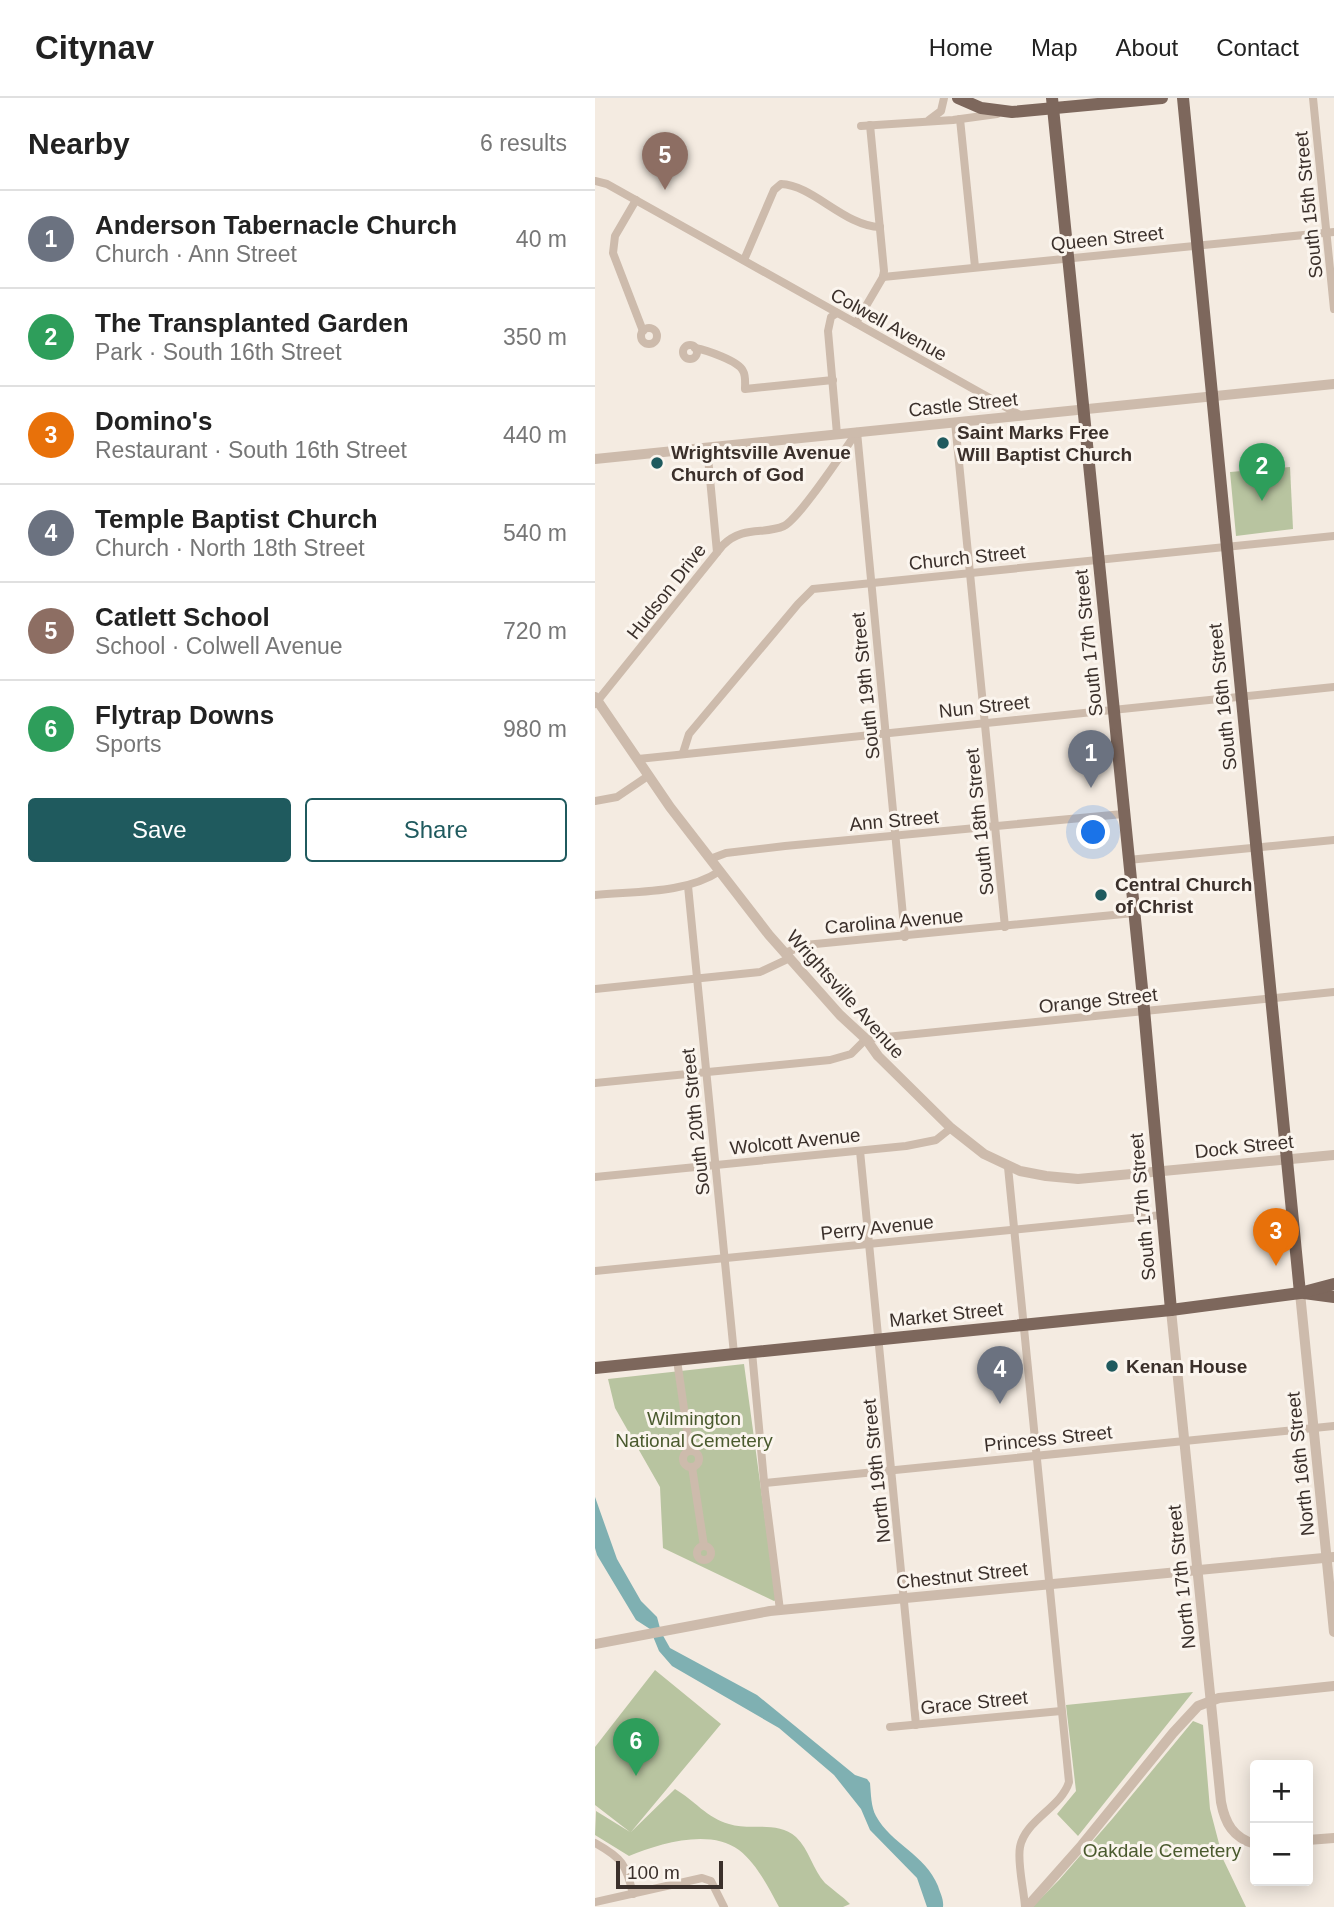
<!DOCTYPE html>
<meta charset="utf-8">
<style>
body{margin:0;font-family:Helvetica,sans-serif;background:#f6f6f6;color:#222}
.controls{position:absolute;right:21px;bottom:21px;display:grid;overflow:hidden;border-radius:7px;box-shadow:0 4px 18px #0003}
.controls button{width:63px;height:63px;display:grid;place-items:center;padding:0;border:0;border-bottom:2px solid #e0e0e0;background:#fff;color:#222;font:35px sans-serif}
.scale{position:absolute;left:21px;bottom:18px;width:107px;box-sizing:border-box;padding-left:7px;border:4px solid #3b302b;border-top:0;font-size:19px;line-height:24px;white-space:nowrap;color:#3b302b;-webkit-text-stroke:5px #fbf5ee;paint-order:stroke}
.you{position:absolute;left:499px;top:735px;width:24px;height:24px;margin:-18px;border:5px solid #fff;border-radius:50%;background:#1a73e8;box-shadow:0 0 0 10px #1a73e833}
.badge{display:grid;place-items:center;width:46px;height:46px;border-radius:50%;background:#1f5a5e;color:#fff;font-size:23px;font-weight:700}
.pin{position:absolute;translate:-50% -58px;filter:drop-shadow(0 2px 4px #0008)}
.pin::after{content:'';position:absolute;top:37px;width:24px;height:21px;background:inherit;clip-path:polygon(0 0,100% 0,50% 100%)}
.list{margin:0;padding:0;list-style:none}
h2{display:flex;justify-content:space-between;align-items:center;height:91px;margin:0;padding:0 28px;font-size:30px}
h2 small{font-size:23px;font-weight:400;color:#767676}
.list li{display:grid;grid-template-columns:46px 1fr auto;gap:21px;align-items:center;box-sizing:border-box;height:98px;padding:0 28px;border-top:2px solid #e0e0e0}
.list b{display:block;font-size:26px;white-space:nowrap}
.list p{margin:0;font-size:23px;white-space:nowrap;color:#767676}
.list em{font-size:23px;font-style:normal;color:#767676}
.actions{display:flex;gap:14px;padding:21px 28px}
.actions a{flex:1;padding:16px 0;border:2px solid #1f5a5e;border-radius:7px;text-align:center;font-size:24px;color:#1f5a5e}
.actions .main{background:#1f5a5e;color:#fff}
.map{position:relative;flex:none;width:739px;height:1809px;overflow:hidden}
header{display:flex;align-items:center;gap:42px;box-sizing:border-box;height:98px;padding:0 35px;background:#fff;border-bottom:2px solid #e0e0e0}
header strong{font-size:33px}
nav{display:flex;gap:38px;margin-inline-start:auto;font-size:24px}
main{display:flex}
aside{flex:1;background:#fff}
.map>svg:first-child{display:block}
.green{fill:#b8c4a0}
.water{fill:#7fb0b2}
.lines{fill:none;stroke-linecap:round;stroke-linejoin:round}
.minor{stroke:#cdbbac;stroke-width:8}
.tertiary{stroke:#cdbbac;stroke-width:10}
.primary{stroke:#7d675c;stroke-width:12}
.poi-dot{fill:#1f5a5e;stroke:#fbf5ee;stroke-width:2.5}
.labels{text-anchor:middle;stroke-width:6;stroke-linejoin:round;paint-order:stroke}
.street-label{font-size:19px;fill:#3b302b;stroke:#fbf5ee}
.poi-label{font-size:19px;font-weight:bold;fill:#3b302b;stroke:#fbf5ee;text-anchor:start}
.park-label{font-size:19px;fill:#4a5a2e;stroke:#fbf5ee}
</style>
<header>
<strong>Citynav</strong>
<nav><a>Home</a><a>Map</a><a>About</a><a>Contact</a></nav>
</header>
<main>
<aside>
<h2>Nearby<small>6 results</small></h2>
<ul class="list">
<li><span class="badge" style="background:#6b7280">1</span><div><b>Anderson Tabernacle Church</b><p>Church · Ann Street</p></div><em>40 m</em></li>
<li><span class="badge" style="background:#2e9e5b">2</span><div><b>The Transplanted Garden</b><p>Park · South 16th Street</p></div><em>350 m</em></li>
<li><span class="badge" style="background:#e8710a">3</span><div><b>Domino's</b><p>Restaurant · South 16th Street</p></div><em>440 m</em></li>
<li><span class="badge" style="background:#6b7280">4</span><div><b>Temple Baptist Church</b><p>Church · North 18th Street</p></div><em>540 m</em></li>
<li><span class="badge" style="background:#8d6e63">5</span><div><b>Catlett School</b><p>School · Colwell Avenue</p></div><em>720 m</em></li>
<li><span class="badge" style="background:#2e9e5b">6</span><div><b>Flytrap Downs</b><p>Sports</p></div><em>980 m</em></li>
</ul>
<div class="actions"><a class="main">Save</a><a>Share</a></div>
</aside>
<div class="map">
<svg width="739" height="1809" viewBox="0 0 739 1809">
<rect width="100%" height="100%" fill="#f4ebe1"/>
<g class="green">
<polygon points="695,369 698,431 641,438 635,374"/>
<polygon points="149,1266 181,1502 179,1503 68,1450 65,1389 20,1310 13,1281"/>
<path d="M60,1572L126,1626L36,1734L80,1691C99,1702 112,1720 134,1726C154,1733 182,1722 201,1739C214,1751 218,1772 230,1785C238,1792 247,1798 255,1806L248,1809H184C173,1789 162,1766 144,1752C114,1730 64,1746 34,1758L0,1737L1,1713L35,1734L0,1707V1649Z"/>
<polygon points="598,1594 483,1738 462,1716 481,1693 471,1607"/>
<polygon points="598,1623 608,1627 615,1711 628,1761 651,1809 437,1809 464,1782 518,1720"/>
</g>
<path class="water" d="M0,1399L22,1461L46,1503L62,1519L66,1534L75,1550L162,1597L260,1677L272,1681L275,1685C276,1696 276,1709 281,1718C296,1746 330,1756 343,1788C345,1795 349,1801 348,1809H332L322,1780L275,1732L266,1711L239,1677L184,1630L77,1568L64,1553L55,1531L41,1522L2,1457L0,1450Z"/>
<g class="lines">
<g class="minor">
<polyline points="718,0 739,211"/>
<polyline points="365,21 380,169"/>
<polyline points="334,22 346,13 349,0"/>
<polyline points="266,28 358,22 402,16"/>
<polyline points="0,83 12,86 425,317"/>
<polyline points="41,102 20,138 18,155 48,233"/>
<path d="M149,162L179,92L186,86C218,87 249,128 285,129"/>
<polyline points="288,179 739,134"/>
<polyline points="242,215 236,219 233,233 242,336"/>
<polyline points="261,225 288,179 289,173 275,27"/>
<circle cx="54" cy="238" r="8"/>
<circle cx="95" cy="254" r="7"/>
<path d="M100,250C111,252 144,263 148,273C151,278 150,286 150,291L238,282"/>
<polyline points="360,324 410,829"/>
<polyline points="262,334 310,839"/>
<polyline points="112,349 122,454"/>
<path d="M0,606L128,447C149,427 169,437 189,428C205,420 249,352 262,334"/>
<polyline points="88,655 94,636 203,506 218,491 739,438"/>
<polyline points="43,661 739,589"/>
<polyline points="0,703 22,699 53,678"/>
<polyline points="115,761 131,755 190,748 528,716"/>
<polyline points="533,762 739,742"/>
<polyline points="93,788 139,1256"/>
<path d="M0,797C41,793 90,796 125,773"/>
<polyline points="190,855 210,847 539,815"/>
<polyline points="0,891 165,874 195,860"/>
<polyline points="0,985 235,962 256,956 271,941 739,894"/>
<polyline points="265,1053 321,1627"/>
<path d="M413,1069L474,1684C466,1710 430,1722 425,1749C422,1765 429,1792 430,1809"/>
<polyline points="0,1079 311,1048 341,1042 356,1030"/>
<polyline points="0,1173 567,1117"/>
<polyline points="157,1254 170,1394 185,1512"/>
<polyline points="82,1262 95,1353"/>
<circle cx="96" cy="1361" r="8"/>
<polyline points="97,1369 109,1448"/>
<polyline points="170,1385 739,1328"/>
<circle cx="109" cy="1455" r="7"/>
<polyline points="295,1629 466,1613"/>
<path d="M0,1745C27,1760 31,1766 38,1796"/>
<polyline points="0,1804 107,1780 116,1783 129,1809"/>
</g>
<g class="tertiary">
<polyline points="0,361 739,286"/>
<polyline points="0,599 75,709 174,837 245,917 271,941 283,958 356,1030 389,1056 425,1073 451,1078 483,1081 739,1057"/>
<polyline points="705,1195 739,1534"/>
<path d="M576,1212L626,1704C630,1725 638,1740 660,1746"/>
<polyline points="0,1546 175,1513 739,1459"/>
<polyline points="713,1742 739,1740"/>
<polyline points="432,1809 487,1747 578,1635 603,1608 624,1600 739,1588"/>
</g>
<g class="primary">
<polyline points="363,0 386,10 417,14 567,0"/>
<polyline points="457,0 548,900 576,1212"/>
<polyline points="588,0 705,1195"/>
<polyline points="709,1195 739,1199"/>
<polyline points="0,1270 576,1212 705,1195 739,1186"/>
</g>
</g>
<g class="poi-dot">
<circle cx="348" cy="345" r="7"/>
<circle cx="62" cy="365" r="7"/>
<circle cx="506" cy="797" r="7"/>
<circle cx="517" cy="1268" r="7"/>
</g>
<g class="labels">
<g class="street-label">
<text transform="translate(713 107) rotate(-96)" y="7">South 15th Street</text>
<text transform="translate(512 140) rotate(-6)" y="7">Queen Street</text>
<text transform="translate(294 226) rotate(29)" y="7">Colwell Avenue</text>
<text transform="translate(368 306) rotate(-6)" y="7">Castle Street</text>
<text transform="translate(372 459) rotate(-6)" y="7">Church Street</text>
<text transform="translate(71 493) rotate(-52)" y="7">Hudson Drive</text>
<text transform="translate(493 545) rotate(-96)" y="7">South 17th Street</text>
<text transform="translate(270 588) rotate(-96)" y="7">South 19th Street</text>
<text transform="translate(627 599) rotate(-96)" y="7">South 16th Street</text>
<text transform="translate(389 608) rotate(-6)" y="7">Nun Street</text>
<text transform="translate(299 722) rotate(-5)" y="7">Ann Street</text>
<text transform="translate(384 724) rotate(-96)" y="7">South 18th Street</text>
<text transform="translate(299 823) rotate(-5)" y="7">Carolina Avenue</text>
<text transform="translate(251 896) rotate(48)" y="7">Wrightsville Avenue</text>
<text transform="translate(503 902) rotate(-6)" y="7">Orange Street</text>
<text transform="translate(100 1024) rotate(-96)" y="7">South 20th Street</text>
<text transform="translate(200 1043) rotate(-6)" y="7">Wolcott Avenue</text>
<text transform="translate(649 1048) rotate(-6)" y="7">Dock Street</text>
<text transform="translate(547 1109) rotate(-95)" y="7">South 17th Street</text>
<text transform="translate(282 1129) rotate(-6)" y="7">Perry Avenue</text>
<text transform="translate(351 1216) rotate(-6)" y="7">Market Street</text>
<text transform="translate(453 1340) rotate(-6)" y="7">Princess Street</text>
<text transform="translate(705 1366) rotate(-96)" y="7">North 16th Street</text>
<text transform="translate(281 1373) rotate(-96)" y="7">North 19th Street</text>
<text transform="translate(367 1477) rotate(-6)" y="7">Chestnut Street</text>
<text transform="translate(586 1479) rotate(-96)" y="7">North 17th Street</text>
<text transform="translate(379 1604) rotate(-6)" y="7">Grace Street</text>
</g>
<g class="poi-label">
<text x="362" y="341">Saint Marks Free<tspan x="362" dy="22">Will Baptist Church</tspan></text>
<text x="76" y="361">Wrightsville Avenue<tspan x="76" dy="22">Church of God</tspan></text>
<text x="520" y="793">Central Church<tspan x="520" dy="22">of Christ</tspan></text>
<text x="531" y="1275">Kenan House</text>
</g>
<g class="park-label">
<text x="99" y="1327">Wilmington<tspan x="99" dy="22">National Cemetery</tspan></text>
<text x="567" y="1759">Oakdale Cemetery</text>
</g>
</g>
</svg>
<div class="controls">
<button>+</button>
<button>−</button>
</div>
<div class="scale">100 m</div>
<div class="you"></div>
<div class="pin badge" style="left:496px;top:690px;background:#6b7280">1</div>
<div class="pin badge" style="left:667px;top:403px;background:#2e9e5b">2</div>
<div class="pin badge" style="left:681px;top:1168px;background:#e8710a">3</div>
<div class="pin badge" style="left:405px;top:1306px;background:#6b7280">4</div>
<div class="pin badge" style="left:70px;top:92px;background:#8d6e63">5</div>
<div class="pin badge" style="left:41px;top:1678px;background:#2e9e5b">6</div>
</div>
</main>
